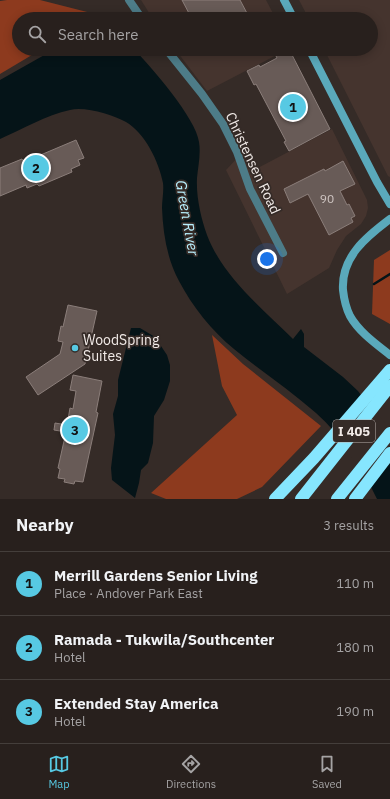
<!DOCTYPE html>
<meta charset="utf-8">
<style>
body{margin:0;font-family:"IBM Plex Sans",sans-serif;background:#342d2a;color:#f1f3f6}
.you{position:absolute;left:267px;top:259px;width:14px;height:14px;margin:-10px;border:3px solid #fff;border-radius:50%;background:#1a73e8;box-shadow:0 0 0 6px #1a73e833}
.badge{display:grid;place-items:center;width:26px;height:26px;border-radius:50%;background:#57c9e3;color:#111;font-size:13px;font-weight:700}
.pin{position:absolute;translate:-50% -50%;border:2px solid #fff;box-shadow:0 1px 4px #0006}
.list{margin:0;padding:0;list-style:none}
h2{display:flex;justify-content:space-between;align-items:center;height:52px;margin:0;padding:0 16px;font-size:17px}
h2 small{font-size:13px;font-weight:400;color:#a5a3a4}
.list li{display:grid;grid-template-columns:26px 1fr auto;gap:12px;align-items:center;box-sizing:border-box;height:64px;padding:0 16px;border-top:1px solid #443e3b}
.list b{display:block;font-size:15px;white-space:nowrap}
.list p{margin:0;font-size:13px;white-space:nowrap;color:#a5a3a4}
.list em{font-size:13px;font-style:normal;color:#a5a3a4}
.icon{flex:none;width:22px;height:22px;fill:none;stroke:currentColor;stroke-width:2;stroke-linecap:round;stroke-linejoin:round}
.map{position:relative;flex:none;width:390px;height:499px;overflow:hidden}
.search{position:absolute;background:#28201d;box-shadow:0 2px 10px #0003;left:12px;right:12px;top:12px;height:44px;display:flex;align-items:center;gap:10px;box-sizing:border-box;padding:0 14px;border-radius:22px;color:#a5a3a4;font-size:15px}
.sheet{height:244px;background:#28201d}
nav{display:flex;justify-content:space-around;align-items:center;box-sizing:border-box;height:56px;border-top:1px solid #443e3b;background:#28201d;font-size:11px;color:#a5a3a4}
nav a{display:grid;justify-items:center;gap:2px}
nav .on{color:#57c9e3}
.map>svg:first-child{display:block}
.built{fill:#45342e}
.forest{fill:#8d3a1e}
.water{fill:#051418}
.pier{fill:#352b27}
.lines{fill:none;stroke-linecap:round;stroke-linejoin:round}
.stream{stroke:#051418;stroke-width:2.5}
.building{fill:#685b57;stroke:#8b7e7a}
.street{stroke:#4d7c88;stroke-width:8}
.secondary{stroke:#5aa9bb;stroke-width:8}
.highway{stroke:#86e6fe;stroke-width:12}
.poi-dot{fill:#57c9e3;stroke:#352b27;stroke-width:1.5}
.labels{text-anchor:middle;stroke-width:3.5;stroke-linejoin:round;paint-order:stroke}
.number-label{font-size:12px;fill:#d0c7c4}
.shield{fill:#352b27;stroke:#b9b1ae;stroke-width:1}
.shield-label{font-size:13px;font-weight:bold;fill:#f2ebe8}
.street-label{font-size:14px;fill:#f2ebe8;stroke:#352b27}
.poi-label{font-size:14px;fill:#f2ebe8;stroke:#352b27;text-anchor:start}
.water-label{font-size:15px;font-style:italic;fill:#b6eefc;stroke:#352b27}
</style>
<div class="map">
<svg width="390" height="499" viewBox="0 0 390 499">
<rect width="100%" height="100%" fill="#352b27"/>
<g class="built">
<polygon points="141,0 266,0 276,19 153,19"/>
<polygon points="299,0 390,0 390,177 388,176 324,49 371,49 371,19 309,19"/>
<polygon points="175,49 288,49 207,91"/>
<polygon points="332,129 367,200 368,208 366,216 361,224 346,236 337,250 329,268 287,294 226,170 242,153 252,171"/>
</g>
<g class="forest">
<polygon points="7,0 40,0 95,14 99,19 19,19 19,49 42,49 0,74 0,1"/>
<polygon points="390,250 390,324 372,314 374,260"/>
<polygon points="212,335 243,364 321,426 262,487 237,499 166,499 151,493 237,415 222,386"/>
</g>
<g class="water">
<path d="M55,49H134C151,67 196,118 199,142C201,154 198,167 197,178C196,197 201,218 207,235C223,277 262,308 293,339L301,329L304,334V347L343,377L358,391L390,434V499H377C362,468 342,436 316,413C290,390 261,371 234,349C212,331 192,306 179,281C167,259 163,233 162,208C162,200 164,191 163,183C159,162 145,133 126,122C113,115 85,106 70,110C46,115 23,129 0,139V80Z"/>
<polygon points="131,328 140,328 155,337 167,355 170,365 170,381 164,400 154,416 153,443 148,463 141,470 139,483 135,498 112,480 111,468 115,435 113,414 118,396 118,380"/>
</g>
<polygon class="pier" points="363,394 390,430 390,461 370,489 361,472 346,449 330,431"/>
<g class="lines">
<polyline class="stream" points="374,284 390,274"/>
</g>
<g class="building">
<polygon points="182,0 240,0 249,17 245,19 192,19"/>
<polygon points="289,49 330,129 289,151 284,142 286,141 256,84 254,85 247,71 259,65 260,67 277,58 276,56"/>
<polygon points="76,140 84,158 78,160 80,165 71,169 72,172 39,186 37,184 27,188 26,185 0,196 0,168 22,159 24,162"/>
<polygon points="343,161 355,184 340,191 347,205 349,204 355,216 351,218 353,222 329,235 308,194 290,203 284,189 324,169 325,171"/>
<polygon points="68,305 97,311 85,364 38,395 26,377 60,354 63,342 58,341 61,326 63,327"/>
<polygon points="73,375 102,381 96,412 98,413 83,482 75,481 74,484 64,482 65,479 58,478 60,469 58,468 66,432 54,430 55,423 67,425 70,408 73,409 76,391 70,390"/>
</g>
<g class="lines">
<g class="street">
<polyline points="129,0 142,19"/>
<polyline points="166,49 202,94 223,124 237,152 250,189 283,253"/>
</g>
<g class="secondary">
<polyline points="284,0 294,19"/>
<polyline points="309,49 377,182 390,204"/>
<path d="M390,219C366,237 341,257 343,290C344,299 346,308 350,316C359,332 376,344 390,355"/>
</g>
<g class="highway">
<polyline points="275,499 314,458 390,370"/>
<polyline points="301,499 390,386"/>
<polyline points="337,499 390,433"/>
<polyline points="355,499 390,453"/>
</g>
</g>
<circle class="poi-dot" cx="75" cy="348" r="4"/>
<g class="labels">
<g class="number-label">
<text x="327" y="203">90</text>
</g>
<rect class="shield" x="333" y="420" width="42" height="22" rx="3"/>
<g class="shield-label">
<text x="354" y="436">I 405</text>
</g>
<g class="street-label">
<text transform="translate(253 163) rotate(65)" y="5">Christensen Road</text>
</g>
<g class="poi-label">
<text x="83" y="345">WoodSpring<tspan x="83" dy="16">Suites</tspan></text>
</g>
<g class="water-label">
<text transform="translate(187 218) rotate(80)" y="5">Green River</text>
</g>
</g>
</svg>
<div class="you"></div>
<div class="pin badge" style="left:293px;top:107px">1</div>
<div class="pin badge" style="left:36px;top:168px">2</div>
<div class="pin badge" style="left:75px;top:430px">3</div>
<div class="search"><svg class="icon" aria-label="search" viewBox="0 0 24 24"><circle cx="10" cy="10" r="6"/><path d="M15 15l6 6"/></svg>Search here</div>
</div>
<section class="sheet">
<h2>Nearby<small>3 results</small></h2>
<ul class="list">
<li><span class="badge">1</span><div><b>Merrill Gardens Senior Living</b><p>Place · Andover Park East</p></div><em>110 m</em></li>
<li><span class="badge">2</span><div><b>Ramada - Tukwila/Southcenter</b><p>Hotel</p></div><em>180 m</em></li>
<li><span class="badge">3</span><div><b>Extended Stay America</b><p>Hotel</p></div><em>190 m</em></li>
</ul>
</section>
<nav>
<a class="on"><svg class="icon" aria-label="map" viewBox="0 0 24 24"><path d="M3 6l6-2 6 2 6-2v14l-6 2-6-2-6 2zM9 4v14M15 6v14"/></svg>Map</a>
<a><svg class="icon" aria-label="directions" viewBox="0 0 24 24"><path d="M12 3l9 9-9 9-9-9zM9 14v-3h6M13 9l2 2-2 2"/></svg>Directions</a>
<a><svg class="icon" aria-label="saved" viewBox="0 0 24 24"><path d="M7 4h10v16l-5-4-5 4z"/></svg>Saved</a>
</nav>
